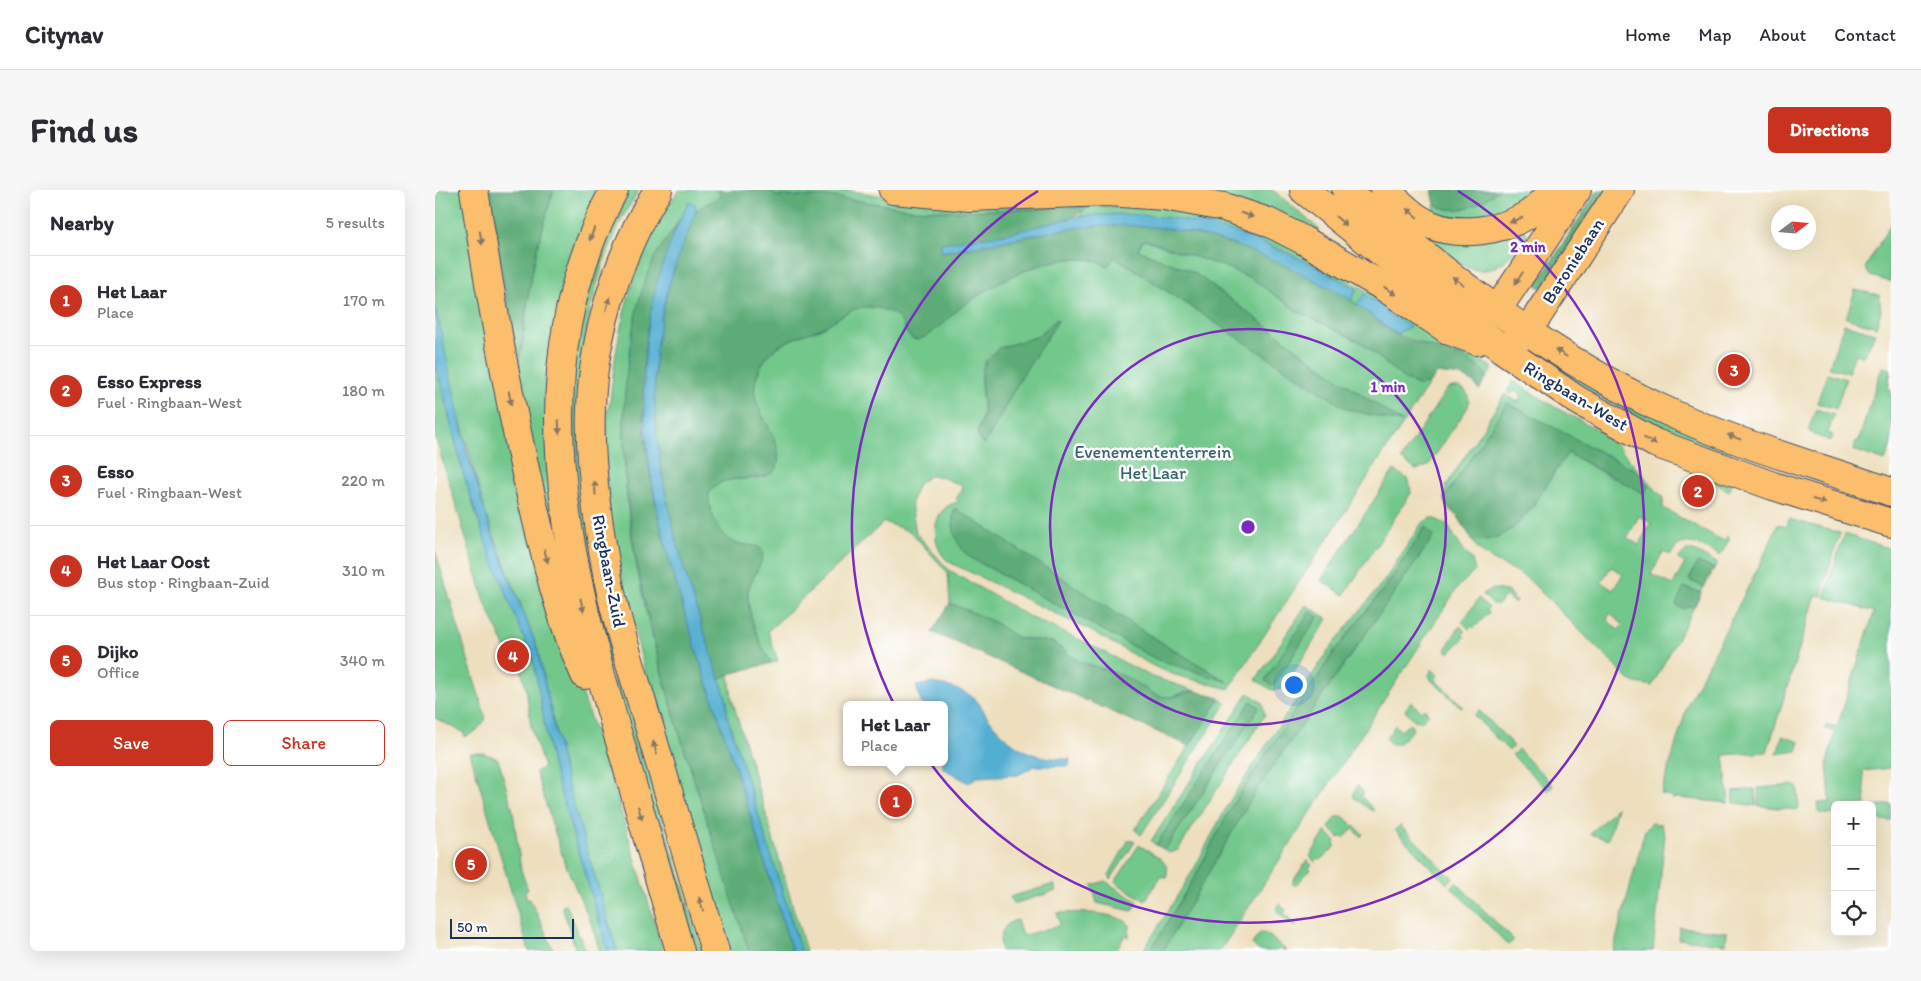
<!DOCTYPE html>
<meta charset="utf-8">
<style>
body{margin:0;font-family:Itim,sans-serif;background:#f7f7f7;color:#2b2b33}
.controls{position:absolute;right:15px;bottom:15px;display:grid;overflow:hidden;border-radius:8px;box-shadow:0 5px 20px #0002}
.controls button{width:45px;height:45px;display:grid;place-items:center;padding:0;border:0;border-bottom:1px solid #e1e1e2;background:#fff;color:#2b2b33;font:25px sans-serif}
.compass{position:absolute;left:1336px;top:15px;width:45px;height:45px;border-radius:50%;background:#fff;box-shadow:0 5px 20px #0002;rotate:74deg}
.scale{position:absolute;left:15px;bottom:12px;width:124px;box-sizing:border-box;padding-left:5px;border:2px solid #1b2f5e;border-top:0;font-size:14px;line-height:18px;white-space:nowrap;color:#1b2f5e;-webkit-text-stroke:4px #fff;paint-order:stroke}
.you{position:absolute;left:858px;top:494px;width:18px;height:18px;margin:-12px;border:4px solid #fff;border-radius:50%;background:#1a73e8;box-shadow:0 0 0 8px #1a73e833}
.badge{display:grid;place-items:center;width:32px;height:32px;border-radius:50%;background:#c8321e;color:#fff;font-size:16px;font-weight:700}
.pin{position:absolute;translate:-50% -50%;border:2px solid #fff;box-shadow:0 1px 5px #0006}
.popup{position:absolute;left:408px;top:511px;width:105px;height:65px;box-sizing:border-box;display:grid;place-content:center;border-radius:8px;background:#fff;filter:drop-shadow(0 1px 4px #0005);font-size:16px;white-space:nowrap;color:#7c7c81}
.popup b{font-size:19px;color:#2b2b33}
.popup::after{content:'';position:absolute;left:50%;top:100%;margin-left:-10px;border:10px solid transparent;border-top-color:#fff}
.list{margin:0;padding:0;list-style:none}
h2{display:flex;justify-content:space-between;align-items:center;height:65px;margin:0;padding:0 20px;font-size:21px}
h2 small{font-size:16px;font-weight:400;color:#7c7c81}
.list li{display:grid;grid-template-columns:32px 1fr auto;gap:15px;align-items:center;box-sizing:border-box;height:90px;padding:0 20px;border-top:1px solid #e1e1e2}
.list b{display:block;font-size:19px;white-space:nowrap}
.list p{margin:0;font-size:16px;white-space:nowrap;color:#7c7c81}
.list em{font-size:16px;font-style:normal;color:#7c7c81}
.actions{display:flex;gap:10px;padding:15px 20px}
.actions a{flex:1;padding:11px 0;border:1px solid #c8321e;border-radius:8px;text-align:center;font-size:18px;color:#c8321e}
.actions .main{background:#c8321e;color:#fff}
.icon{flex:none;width:28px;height:28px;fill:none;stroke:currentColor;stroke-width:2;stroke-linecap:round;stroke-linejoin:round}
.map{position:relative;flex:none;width:1456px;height:761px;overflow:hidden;border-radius:8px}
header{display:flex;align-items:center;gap:30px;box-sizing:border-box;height:70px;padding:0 25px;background:#fff;border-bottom:1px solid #e1e1e2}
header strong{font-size:24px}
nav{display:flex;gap:28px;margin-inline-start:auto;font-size:18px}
.intro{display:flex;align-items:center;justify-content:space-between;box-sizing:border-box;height:120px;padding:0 30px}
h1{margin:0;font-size:35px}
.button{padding:12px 22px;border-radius:8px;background:#c8321e;color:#fff;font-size:18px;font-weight:700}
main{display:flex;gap:30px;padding:0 30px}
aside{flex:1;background:#fff;border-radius:8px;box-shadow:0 5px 20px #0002}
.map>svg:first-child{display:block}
.green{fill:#72c78b;stroke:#467b74;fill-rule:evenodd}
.forest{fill:#5dac77;stroke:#3c6e6a}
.water{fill:#52afd1;stroke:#366f98}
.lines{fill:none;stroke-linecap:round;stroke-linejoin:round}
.major-casing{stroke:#3a496c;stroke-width:30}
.major{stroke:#fabe6d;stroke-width:28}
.oneway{fill:#8a7666}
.ring{fill:none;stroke:#7b2cbf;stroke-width:2.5}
.labels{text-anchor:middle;stroke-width:5;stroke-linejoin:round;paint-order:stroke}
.street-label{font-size:18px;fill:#1b2f5e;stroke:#fff}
.park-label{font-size:18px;fill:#39646e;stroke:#fff}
.centre{fill:#7b2cbf;stroke:#fff;stroke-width:2.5}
.ring-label{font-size:15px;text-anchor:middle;font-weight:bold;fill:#7b2cbf;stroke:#fff;stroke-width:5;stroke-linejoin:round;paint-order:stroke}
</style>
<header>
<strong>Citynav</strong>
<nav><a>Home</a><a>Map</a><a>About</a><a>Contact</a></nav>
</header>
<div class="intro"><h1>Find us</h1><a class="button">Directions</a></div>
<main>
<aside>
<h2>Nearby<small>5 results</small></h2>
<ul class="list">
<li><span class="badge">1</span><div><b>Het Laar</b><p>Place</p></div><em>170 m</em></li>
<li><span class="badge">2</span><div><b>Esso Express</b><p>Fuel · Ringbaan-West</p></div><em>180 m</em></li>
<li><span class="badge">3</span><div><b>Esso</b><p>Fuel · Ringbaan-West</p></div><em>220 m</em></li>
<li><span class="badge">4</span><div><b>Het Laar Oost</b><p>Bus stop · Ringbaan-Zuid</p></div><em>310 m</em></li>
<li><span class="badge">5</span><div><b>Dijko</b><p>Office</p></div><em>340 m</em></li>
</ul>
<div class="actions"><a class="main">Save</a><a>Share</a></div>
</aside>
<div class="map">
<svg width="1456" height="761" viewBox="0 0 1456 761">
<rect width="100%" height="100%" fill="#fff"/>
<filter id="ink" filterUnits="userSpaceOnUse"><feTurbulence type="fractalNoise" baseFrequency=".02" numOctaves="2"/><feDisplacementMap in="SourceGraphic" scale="10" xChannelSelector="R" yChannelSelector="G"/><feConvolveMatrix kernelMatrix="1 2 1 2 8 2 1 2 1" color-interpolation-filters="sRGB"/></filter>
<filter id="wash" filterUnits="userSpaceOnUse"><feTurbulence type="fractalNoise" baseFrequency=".0096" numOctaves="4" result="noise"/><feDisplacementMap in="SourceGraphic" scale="20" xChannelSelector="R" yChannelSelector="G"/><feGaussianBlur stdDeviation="1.12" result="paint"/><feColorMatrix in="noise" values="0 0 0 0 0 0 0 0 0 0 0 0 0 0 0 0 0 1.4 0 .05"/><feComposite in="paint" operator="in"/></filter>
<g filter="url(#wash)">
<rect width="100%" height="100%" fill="#eddfbe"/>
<g class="green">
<polygon points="0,0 32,0 141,485 180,601 228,761 182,761 130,586 102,457 51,325 20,211 0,116"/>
<path d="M46,0H55L82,173L87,159C91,118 96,77 108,37C112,24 114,13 119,0H165L142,51L122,123L126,364L118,367Z"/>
<polygon points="193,0 204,0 187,28 168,73 155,120 147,168 176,454 267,761 259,761 168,454 139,300 137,185 151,100 185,15"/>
<path d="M244,0H282L287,6L261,21V16L253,13C239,42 218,67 208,99C200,123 196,150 193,175C175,315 216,454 258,586C277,644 295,703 314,761H288L247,626L175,345L167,222H172L175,212C182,137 198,62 244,0Z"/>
<path d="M334,0H410L481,11L750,18L847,49L1058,178L1051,189L1050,183L1032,170L961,144L975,137L929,104L922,115L916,110L922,99C825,43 756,21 644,26L653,17L521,21L475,19L399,7L341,6Z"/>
<polygon points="753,0 838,0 884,39 881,44"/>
<path d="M1064,0H1109L1076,23L1034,31L997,24L1000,15C1020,25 1047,13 1064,0Z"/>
<polygon points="1456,33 1456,92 1435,86 1430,78"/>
<path d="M1082,36L1093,44C1051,106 1027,77 980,42Z"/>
<path d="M711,50L790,77L816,88L862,121L927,153L972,191L983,195L994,194L794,499L740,485L720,477L658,442L514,372C494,357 495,315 524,312L521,309L529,297L507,287L494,286L483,294L476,313L481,343L514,380L595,427L652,453L715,486L764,502L753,501L733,508L721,505L680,483L643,471L617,452L583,448L559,432L515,413L513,383L476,342L449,332L333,441L343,471L337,473C326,460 308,414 314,397C318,386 328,373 328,362C323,353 311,357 302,354C285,349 273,322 273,305C282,282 313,293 327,286C333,284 338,278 343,274C344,251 331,235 321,215C317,207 318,198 321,189C330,157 353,150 382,140C400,133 416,114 437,117C444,118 456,121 462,126C470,133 470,149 482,150C498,145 512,128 525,118C561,91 629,53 673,76L680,67L912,219L967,232L888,178L758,82L703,60L707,52ZM622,130L623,131L588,184L543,240C552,217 546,212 546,190C546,155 578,156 601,147C609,143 615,134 622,130ZM520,318L709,442L790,490L721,469L538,369C522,359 515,336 520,318Z"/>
<polygon points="1420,100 1444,105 1446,121 1441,137 1411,128"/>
<polygon points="1409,134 1440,143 1434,157 1427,167 1420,164 1413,183 1394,177"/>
<polygon points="1121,170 1295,255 1291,266 1222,239 1115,180"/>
<polygon points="0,171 29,286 43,330 99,473 116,571 173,761 165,761 155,731 129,671 101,583 101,581 109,578 96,537 91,497 79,457 71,459 51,415 0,246"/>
<polygon points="1447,177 1456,179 1453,198 1456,200 1456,255 1450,271 1418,260 1421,251 1423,252"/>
<polygon points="1392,183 1411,189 1401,219 1382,213"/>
<path d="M1078,191L1125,220L1173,245L1228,308V318L1289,351L1292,346L1295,348L1285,366C1268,357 1247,342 1236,365L1228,362L1216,384L1238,395L1250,373L1243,369L1251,360H1257L1282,373L1279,379L1263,372L1254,390L1269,397L1266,403L1250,397L1253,416L1259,417L1217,496L1200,493L1193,489L1094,390C1077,376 1048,371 1037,350C1088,356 1107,295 1133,263L1177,288L1208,290L1209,285L1072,213L1009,309L1011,296L1070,204L1083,212L1087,205L1080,200L1077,204L1072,201ZM1204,326L1216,333L1204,355L1192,348ZM1176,377L1188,384L1178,400L1166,392ZM1175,423L1188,435L1183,440L1172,430Z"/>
<path d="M1018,197C1030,196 1036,205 1033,217L993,276L981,280L966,269L1012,199Z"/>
<polygon points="1381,219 1399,225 1393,243 1398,245 1396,251 1377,244 1373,240"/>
<polygon points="1249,276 1298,293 1294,301"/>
<polygon points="959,280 974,290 976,303 909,405 886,390"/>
<polygon points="997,328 1012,334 1029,362 1037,369 1040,381 1023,397 785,761 728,761 822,599 999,346 990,338 953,393 901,459 796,617 762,683 715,761 708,761 759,679 793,614 895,458 949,391 987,333"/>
<polygon points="1354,329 1405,343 1386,406 1381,405 1332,562 1289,565 1294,613 1243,608 1237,609 1237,607 1226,604 1253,513 1327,370 1343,334 1352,337"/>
<polygon points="1409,344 1456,359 1456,578 1428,581 1431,615 1400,615 1400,625 1384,623 1383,613 1395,612 1392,572 1400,542 1389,538 1392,534 1402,537 1439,422 1389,407"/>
<polygon points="0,360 51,529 41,541 30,547 28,541 25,541 0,528"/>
<polygon points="1058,399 1072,401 1081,411 1079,413 1071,406 1062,415 1060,413 1058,415 1047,404"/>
<polygon points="1044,408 1054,418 1052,420 1054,423 1039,438 1037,436 1034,439 1027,432"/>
<path d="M871,415L893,429L848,499L837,500L821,490ZM883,427L838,495L830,491Z"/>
<polygon points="1025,436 1030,442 1027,445 1030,447 1014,463 1010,459"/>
<polygon points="997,479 1003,485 1000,490 1028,516 1027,518 996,490 994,485"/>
<polygon points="294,484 297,509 371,761 366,761 291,523 292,511 284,489"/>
<polygon points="813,503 827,512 830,525 743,660 735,663 730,660 824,517 816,512 721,655 716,651"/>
<polygon points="785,508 791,514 706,645 700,640"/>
<polygon points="976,512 986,521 989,519 994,524 986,532 983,530 981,532 970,520"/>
<polygon points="1044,520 1079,556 1074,561 1039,526"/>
<polygon points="975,533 978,540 962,555 960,553 957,555 951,549 960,535 966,541"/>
<polygon points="1347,546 1365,552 1362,561 1342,564"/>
<polygon points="1083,559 1118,595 1113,601 1077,565"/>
<polygon points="35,563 49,563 63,569 78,621 86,680 93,700 90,701 92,710 95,709 119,761 94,761"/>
<polygon points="922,595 929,602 926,606 939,620 937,621 918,607"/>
<polygon points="1359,595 1363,598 1364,618 1362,620 1324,616 1323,598"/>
<polygon points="1320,599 1322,616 1299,613 1298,601"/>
<polygon points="1456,614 1456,631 1438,629 1437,616"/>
<polygon points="1182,617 1173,650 1155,644"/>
<polygon points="908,626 928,644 926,647 918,639 909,648 906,646 904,648 894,638 901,627"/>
<polygon points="1217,633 1226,634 1230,645 1218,761 1178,761 1210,640"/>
<polygon points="965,635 1018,688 1012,694 960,640"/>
<polygon points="891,641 901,652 899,654 901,656 885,671 883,669 880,672 875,666"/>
<polygon points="694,649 700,652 676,689 674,685"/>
<path d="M704,655C716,663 738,671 731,688L726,686L710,711L680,692Z"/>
<polygon points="872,670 877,675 874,678 876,680 860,696 857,693"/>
<polygon points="670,691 703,712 697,721 662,713 657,695"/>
<polygon points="1021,692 1079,750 1073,755 1016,697"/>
<polygon points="619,694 621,701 578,714 575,707"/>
<polygon points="844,713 851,720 849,723 862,736 860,737 843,723 841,718"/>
<polygon points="131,714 151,761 141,761 127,716"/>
<path d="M622,723C639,722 683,721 695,735L694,747L690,745L681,761H566C563,748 567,733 582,730L587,746L625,735Z"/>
<polygon points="1244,737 1292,742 1291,754 1243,749"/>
<polygon points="825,743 832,744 852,761 844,759 841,761 824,761 817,754"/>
</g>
<g class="forest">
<path d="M55,0H119C114,13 112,24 108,37C96,77 91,118 87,159L82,175Z"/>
<path d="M282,0H334L341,6L399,7L475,19L521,21L654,17C627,39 544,48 507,53L506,62C551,58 596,44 641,38C738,25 834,58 915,109C931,120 944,134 960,144C988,160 1027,158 1050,183L1051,189L1044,200C1034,183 1018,186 1002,183L994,194L983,195L968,188L927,153L862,121L816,88L790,77L711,50L706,52L703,60L758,82L888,178L968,233L912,219L680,67L673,76C630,52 560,92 525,118C512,128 498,146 482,150C470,149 470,133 462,126C456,121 444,118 437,117C416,114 400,133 382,140C356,149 335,154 323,182C307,221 352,241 342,278C328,298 289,278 274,303C272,317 283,344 296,351C305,357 323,352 328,362C328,375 318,385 314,397C308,414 326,459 337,473L294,484L284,489C249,392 211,268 221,164C223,139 229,114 236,89C241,72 251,36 261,22C266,15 280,10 287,6Z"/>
<path d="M997,0H1064C1045,15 1024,26 1000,15Z"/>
<polygon points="1163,0 1175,0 1109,100 1101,95"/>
<path d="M243,33C225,81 210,132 208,184C203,295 247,415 281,519C308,599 332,680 357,761H314C294,701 275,640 256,580C215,448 176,310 193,171C197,137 204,102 218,71C224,58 235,46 243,33Z"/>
<polygon points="622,129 623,131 588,184 550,254 546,252 542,244 549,223 546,191 550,173 564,158 603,146"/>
<path d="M1072,213L1209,285L1208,288L1213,296L1210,304L1133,263C1106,294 1088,356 1037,350L1024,328L1011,316L1009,309Z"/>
<path d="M520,318L709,442L793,492L721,469L538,369C521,358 514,337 520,318Z"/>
<polygon points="990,337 999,346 822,599 728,761 715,761 762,683 796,617 901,459 953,393"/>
<polygon points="1263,372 1279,379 1269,397 1254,390"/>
<polygon points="1249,397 1266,403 1259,417 1253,416 1249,419 1241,415"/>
<polygon points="515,413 559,432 583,448 617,452 643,471 687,485 723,506 736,507 759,501 785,508 754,556 497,442"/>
<polygon points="875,421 883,427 838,496 830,490"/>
<polygon points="816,511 824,517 730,660 721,655"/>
</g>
<g class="water">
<path d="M253,13L260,14L261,21C256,38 247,54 242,71C231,100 224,133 221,163C210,280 256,402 292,511V525L366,761H357C332,680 308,599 281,519C225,352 166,182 253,13Z"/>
<path d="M681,24C775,26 841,53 922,99L916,110C829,60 743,25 641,38C596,44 551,55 506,62V53L570,44L644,26Z"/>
<polygon points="929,104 975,137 961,144 922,115"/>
<polygon points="0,116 32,262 56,341 102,457 130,586 182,761 173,761 116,571 99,473 51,354 29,286 0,171"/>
<path d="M498,493C511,496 531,500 541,510C546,515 549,523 554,529C578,559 597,569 635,569L634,576H600L583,585L542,587L534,593L508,578L506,572H510V515H487L481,496Z"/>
</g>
</g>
<g filter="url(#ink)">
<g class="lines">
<g class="major-casing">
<g id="major">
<path d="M39,0C55,104 73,208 97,310C111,369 125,430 150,485"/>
<path d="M179,0C83,180 131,368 185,552C205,622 225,691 245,761"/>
<path d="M223,0C184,61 158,145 156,218C154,269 161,321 170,372C179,427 198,482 214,536C236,611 258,686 280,761"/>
<polyline points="458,0 535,7 673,2 729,6 789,17 833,32 868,50 949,97 1015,141 1042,151"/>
<polyline points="869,0 1067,159 1142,210 1220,253 1338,296 1456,333"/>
<path d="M911,0C1008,82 1109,163 1225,218C1298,253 1379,275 1456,302"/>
<path d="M950,0C964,12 978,28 996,35C1024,47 1068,41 1094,24C1103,18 1111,9 1118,0"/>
<polyline points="1062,120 1142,0"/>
<polyline points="1077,153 1092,142 1185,0"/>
</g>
</g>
<use href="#major" class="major"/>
</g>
<defs><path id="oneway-solid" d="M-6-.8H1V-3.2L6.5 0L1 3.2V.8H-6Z" transform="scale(1.25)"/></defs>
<g class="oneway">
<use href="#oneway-solid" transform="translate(977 23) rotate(-141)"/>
<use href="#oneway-solid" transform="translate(812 25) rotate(19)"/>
<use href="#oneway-solid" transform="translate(1081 30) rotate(159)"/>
<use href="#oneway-solid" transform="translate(906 31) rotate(39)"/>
<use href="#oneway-solid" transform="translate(157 44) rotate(110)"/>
<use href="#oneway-solid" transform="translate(46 48) rotate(80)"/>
<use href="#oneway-solid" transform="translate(1084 88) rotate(124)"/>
<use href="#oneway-solid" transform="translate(1023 91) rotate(-143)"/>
<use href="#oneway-solid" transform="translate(955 101) rotate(34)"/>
<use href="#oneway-solid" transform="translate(173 114) rotate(-74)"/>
<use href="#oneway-solid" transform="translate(1126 163) rotate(-148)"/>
<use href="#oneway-solid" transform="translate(75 208) rotate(80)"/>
<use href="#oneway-solid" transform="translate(124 237) rotate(88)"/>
<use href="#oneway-solid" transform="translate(1299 247) rotate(-160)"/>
<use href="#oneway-solid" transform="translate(1215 251) rotate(28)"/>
<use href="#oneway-solid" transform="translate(160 298) rotate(-95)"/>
<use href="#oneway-solid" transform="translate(1384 311) rotate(17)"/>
<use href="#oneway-solid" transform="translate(111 366) rotate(75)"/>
<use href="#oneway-solid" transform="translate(147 415) rotate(77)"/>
<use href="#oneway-solid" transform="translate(220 558) rotate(-106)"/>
<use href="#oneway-solid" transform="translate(205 623) rotate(74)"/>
<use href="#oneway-solid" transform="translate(266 714) rotate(-106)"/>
</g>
</g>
<g class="ring">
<circle cx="813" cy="337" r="198"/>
<path d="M1023 1A396 396 0 1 1 603 1"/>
</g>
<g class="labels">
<g class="street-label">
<text transform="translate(1138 71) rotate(-57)" y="6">Baroniebaan</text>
<text transform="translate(1141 206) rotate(31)" y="6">Ringbaan-West</text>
<text transform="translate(174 381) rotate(79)" y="6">Ringbaan-Zuid</text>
</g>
<g class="park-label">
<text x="718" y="268">Evenemententerrein<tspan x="718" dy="21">Het Laar</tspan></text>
</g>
</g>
<circle cx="813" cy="337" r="8" class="centre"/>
<g class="ring-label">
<text x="1093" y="62">2 min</text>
<text x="953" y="202">1 min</text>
</g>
</svg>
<div class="controls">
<button>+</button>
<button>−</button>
<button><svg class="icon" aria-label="locate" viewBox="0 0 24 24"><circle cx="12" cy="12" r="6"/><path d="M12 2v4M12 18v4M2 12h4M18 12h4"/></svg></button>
</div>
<svg class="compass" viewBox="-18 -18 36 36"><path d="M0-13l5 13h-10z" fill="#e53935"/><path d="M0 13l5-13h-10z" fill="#7c7c81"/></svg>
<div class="scale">50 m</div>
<div class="you"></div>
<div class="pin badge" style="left:461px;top:611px">1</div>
<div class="popup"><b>Het Laar</b>Place</div>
<div class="pin badge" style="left:1263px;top:301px">2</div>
<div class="pin badge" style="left:1299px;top:180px">3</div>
<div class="pin badge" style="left:78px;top:466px">4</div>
<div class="pin badge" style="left:36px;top:674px">5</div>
</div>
</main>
